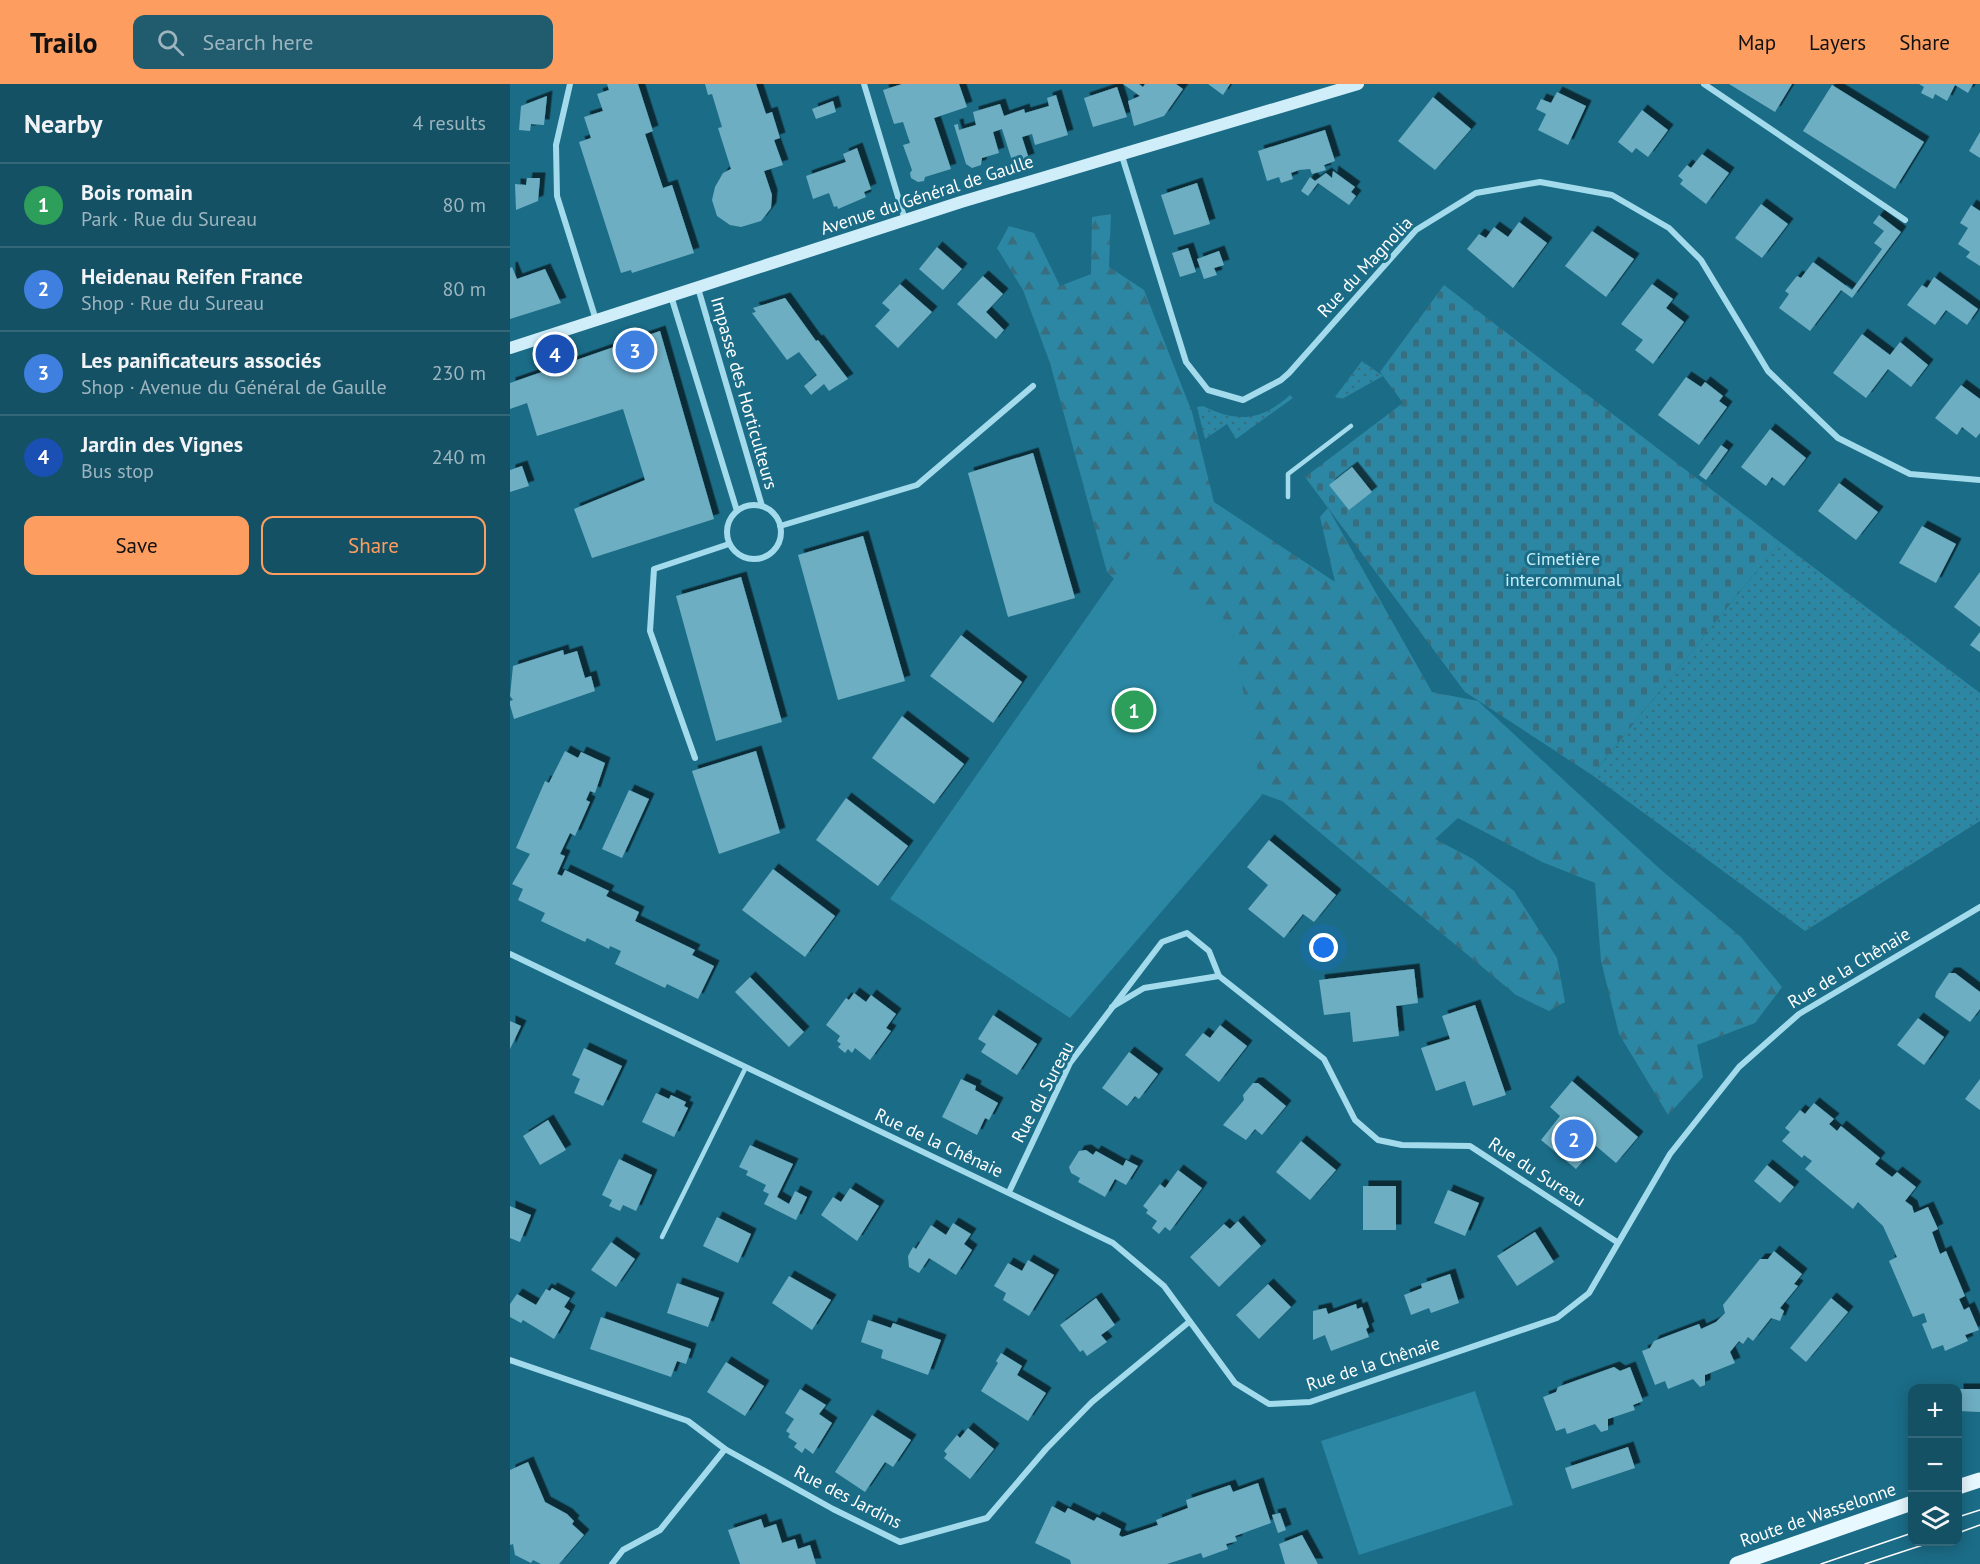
<!DOCTYPE html>
<meta charset="utf-8">
<style>
body{margin:0;font-family:"PT Sans",sans-serif;background:#215b6e;color:#f1f3f6}
.controls{position:absolute;right:18px;bottom:18px;display:grid;overflow:hidden;border-radius:12px;box-shadow:0 3px 15px #0003}
.controls button{width:54px;height:54px;display:grid;place-items:center;padding:0;border:0;border-bottom:2px solid #336879;background:#145165;color:#f1f3f6;font:30px sans-serif}
.you{position:absolute;left:814px;top:864px;width:21px;height:21px;margin:-15px;border:4px solid #fff;border-radius:50%;background:#1a73e8;box-shadow:0 0 0 9px #1a73e833}
.badge{display:grid;place-items:center;width:39px;height:39px;border-radius:50%;background:#fd9d60;color:#fff;font-size:20px;font-weight:700}
.pin{position:absolute;translate:-50% -50%;border:3px solid #fff;box-shadow:0 2px 6px #0006}
.list{margin:0;padding:0;list-style:none}
h2{display:flex;justify-content:space-between;align-items:center;height:78px;margin:0;padding:0 24px;font-size:26px}
h2 small{font-size:20px;font-weight:400;color:#9db5bf}
.list li{display:grid;grid-template-columns:39px 1fr auto;gap:18px;align-items:center;box-sizing:border-box;height:84px;padding:0 24px;border-top:2px solid #336879}
.list b{display:block;font-size:22px;white-space:nowrap}
.list p{margin:0;font-size:20px;white-space:nowrap;color:#9db5bf}
.list em{font-size:20px;font-style:normal;color:#9db5bf}
.actions{display:flex;gap:12px;padding:18px 24px}
.actions a{flex:1;padding:14px 0;border:2px solid #fd9d60;border-radius:12px;text-align:center;font-size:21px;color:#fd9d60}
.actions .main{background:#fd9d60;color:#111}
.icon{flex:none;width:33px;height:33px;fill:none;stroke:currentColor;stroke-width:2;stroke-linecap:round;stroke-linejoin:round}
.map{position:relative;flex:none;width:1470px;height:1480px;overflow:hidden}
header{display:flex;align-items:center;gap:36px;box-sizing:border-box;height:84px;padding:0 30px;background:#fd9d60;color:#111}
header strong{font-size:28px}
nav{display:flex;gap:33px;margin-inline-start:auto;font-size:21px}
.search{width:420px;height:54px;background:#215b6e;display:flex;align-items:center;gap:15px;box-sizing:border-box;padding:0 21px;border-radius:12px;color:#9db5bf;font-size:22px}
main{display:flex}
aside{flex:1;background:#145165}
.map>svg:first-child{display:block}
.grass{fill:url(#grass-dots)}
.forest{fill:url(#forest-firs)}
.cemetery{fill:url(#cemetery-stones)}
.green{fill:#2b87a3}
.building{fill:#6eaec2;filter:url(#shadow)}
.lines{fill:none;stroke-linecap:round;stroke-linejoin:round}
.service{stroke:#a3dbec;stroke-width:4.5}
.minor{stroke:#a3dbec;stroke-width:6}
.secondary{stroke:#cfeef9;stroke-width:12}
.primary{stroke:#e8f8ff;stroke-width:15}
.tram{stroke:#fff;stroke-width:1.5}
.labels{text-anchor:middle;stroke-width:6;stroke-linejoin:round;paint-order:stroke}
.street-label{font-size:18px;fill:#fff;stroke:#1b6c87}
.park-label{font-size:18px;fill:#c8eef9;stroke:#1b6c87}
</style>
<header>
<strong>Trailo</strong>
<div class="search"><svg class="icon" aria-label="search" viewBox="0 0 24 24"><circle cx="10" cy="10" r="6"/><path d="M15 15l6 6"/></svg>Search here</div>
<nav><a>Map</a><a>Layers</a><a>Share</a></nav>
</header>
<main>
<aside>
<h2>Nearby<small>4 results</small></h2>
<ul class="list">
<li><span class="badge" style="background:#2e9e5b">1</span><div><b>Bois romain</b><p>Park · Rue du Sureau</p></div><em>80 m</em></li>
<li><span class="badge" style="background:#3f7fe0">2</span><div><b>Heidenau Reifen France</b><p>Shop · Rue du Sureau</p></div><em>80 m</em></li>
<li><span class="badge" style="background:#3f7fe0">3</span><div><b>Les panificateurs associés</b><p>Shop · Avenue du Général de Gaulle</p></div><em>230 m</em></li>
<li><span class="badge" style="background:#1a4fb4">4</span><div><b>Jardin des Vignes</b><p>Bus stop</p></div><em>240 m</em></li>
</ul>
<div class="actions"><a class="main">Save</a><a>Share</a></div>
</aside>
<div class="map">
<svg width="1470" height="1480" viewBox="0 0 1470 1480">
<defs>
<pattern id="grass-dots" width="8" height="8" patternUnits="userSpaceOnUse" patternTransform="scale(1.5)"><rect width="8" height="8" fill="#2b87a3"/><path d="M2 2h.1M6 6h.1" fill="none" stroke="#386f80" stroke-width="1.8" stroke-linecap="round"/></pattern>
<pattern id="forest-firs" width="22" height="20" patternUnits="userSpaceOnUse" patternTransform="scale(1.5)"><rect width="22" height="20" fill="#2b87a3"/><path d="M5 1l3.5 6h-7zM16 11l3.5 6h-7z" fill="#386f80"/></pattern>
<pattern id="cemetery-stones" width="16" height="16" patternUnits="userSpaceOnUse" patternTransform="scale(1.5)"><rect width="16" height="16" fill="#2b87a3"/><path d="M2 7V4a2 2 0 0 1 4 0v3zM10 15v-3a2 2 0 0 1 4 0v3z" fill="#386f80"/></pattern>
<filter id="shadow"><feDropShadow dx="5.5" dy="-5.5" stdDeviation="0" flood-color="#0009"/></filter>
</defs>
<rect width="100%" height="100%" fill="#1b6c87"/>
<g class="grass">
<polygon points="852,277 873,292 832,315 825,313"/>
<path d="M780,311L783,314L726,355L717,340L695,355L687,323L693,322C728,339 751,337 780,311Z"/>
<polygon points="1270,458 1470,609 1470,737 1295,847 1082,691"/>
</g>
<polygon class="forest" points="601,130 599,183 634,206 682,328 704,418 825,498 810,433 818,424 922,608 968,617 1150,785 1231,853 1272,903 1245,939 1187,961 1193,993 1158,1031 1109,950 1091,877 1085,799 1032,778 948,734 925,755 963,775 1004,807 1047,874 1055,918 1039,927 1006,911 772,717 735,704 623,513 597,488 540,279 513,206 487,164 499,142 524,149 550,202 581,190 582,133"/>
<polygon class="cemetery" points="934,201 1270,458 1082,691 955,608 795,393 893,319 870,288"/>
<g class="green">
<polygon points="621,470 721,540 752,711 560,934 380,815"/>
<polygon points="965,1307 1003,1421 849,1471 811,1357"/>
</g>
<g class="building">
<polygon points="97,0 128,0 143,47 135,50 153,104 162,101 184,169 122,189 121,186 111,189 69,58 81,54 74,33 93,27 87,10 99,6"/>
<polygon points="195,0 246,0 256,30 262,28 270,54 264,56 273,81 254,87 262,111 261,124 251,137 231,143 220,141 207,132 202,116 205,103 213,89 221,85 208,44 212,43 202,10 198,11"/>
<polygon points="392,0 449,0 457,23 424,34 441,85 415,93 414,97 408,98 401,94 400,89 402,86 393,61 400,59 393,38 384,40 373,6"/>
<polygon points="613,0 629,0 633,3 635,0 666,0 673,5 654,32 624,42 618,17 630,12"/>
<polygon points="698,0 720,0 713,11"/>
<polygon points="1219,0 1282,0 1265,28"/>
<polygon points="1409,0 1463,0 1458,9 1445,1 1437,17 1425,10 1423,15 1411,9 1414,3"/>
<polygon points="1322,1 1414,58 1385,105 1293,47"/>
<polygon points="607,3 617,33 583,43 574,14"/>
<polygon points="1047,8 1076,22 1058,61 1028,46 1036,30 1026,25 1031,15 1041,19"/>
<polygon points="546,11 558,51 525,61 522,50 512,53 519,75 503,80 492,45 483,48 489,69 472,74 471,81 462,84 456,80 444,41 448,40 449,46 466,41 463,28 490,20 494,32 514,25 515,29 539,22 537,14"/>
<polygon points="37,12 34,41 21,40 20,47 9,46 11,22"/>
<polygon points="923,13 961,45 925,86 888,57"/>
<polygon points="323,17 326,28 306,35 302,25"/>
<polygon points="1132,26 1158,46 1138,73 1126,64 1122,69 1108,58"/>
<polygon points="815,46 825,77 814,81 816,86 802,90 800,85 789,86 781,89 783,95 771,99 769,93 757,97 748,67"/>
<polygon points="1470,48 1470,74 1459,67"/>
<polygon points="347,64 361,105 354,108 356,113 328,125 327,122 324,123 319,109 303,115 296,92 336,78 333,70"/>
<polygon points="1192,70 1219,89 1196,120 1170,100 1173,96 1168,92 1177,81 1181,84"/>
<polygon points="823,87 845,103 841,108 846,112 839,121 808,99 798,112 791,107 800,93 805,97 816,89 822,94"/>
<polygon points="17,94 30,94 28,117 6,126 5,100 16,101"/>
<polygon points="687,99 700,140 664,151 651,111"/>
<polygon points="1251,120 1278,140 1252,174 1225,154"/>
<polygon points="1461,121 1470,127 1470,182 1456,173 1460,168 1448,160 1458,144 1450,139"/>
<polygon points="1369,131 1391,148 1342,214 1331,206 1300,247 1269,224 1279,210 1275,207 1287,192 1291,194 1303,178 1342,206 1372,165 1364,159 1374,147 1363,139"/>
<polygon points="1009,138 1037,159 1003,204 957,165 969,150 976,154 984,143 998,153"/>
<polygon points="1082,147 1124,175 1096,213 1055,182"/>
<polygon points="427,163 452,185 433,206 409,185"/>
<polygon points="678,164 686,188 670,193 662,169"/>
<polygon points="709,167 714,181 704,184 707,191 694,195 687,175"/>
<polygon points="2,183 7,195 35,185 51,219 0,235 0,184"/>
<polygon points="473,192 493,210 476,228 494,246 486,255 447,220"/>
<polygon points="1424,193 1468,225 1457,241 1436,226 1425,241 1397,221 1412,201 1417,204"/>
<polygon points="390,200 422,228 388,264 365,242 380,226 372,219"/>
<polygon points="1142,200 1163,215 1156,224 1174,238 1143,280 1125,266 1133,256 1111,240"/>
<polygon points="275,214 306,257 308,256 338,295 319,307 314,300 301,311 294,302 307,291 289,268 277,276 242,229 246,228 243,224"/>
<polygon points="150,247 204,435 82,474 64,425 135,396 113,325 27,352 17,319 0,325 0,299"/>
<polygon points="1352,250 1380,271 1390,258 1418,281 1401,303 1378,285 1356,314 1323,289"/>
<polygon points="1176,293 1191,303 1195,298 1213,312 1209,317 1217,323 1189,361 1148,331"/>
<polygon points="1451,301 1470,315 1470,349 1466,354 1452,343 1447,351 1425,334"/>
<polygon points="1260,345 1296,374 1274,402 1262,393 1256,402 1231,383"/>
<polygon points="1211,361 1218,366 1196,396 1189,391"/>
<polygon points="523,369 565,514 498,533 458,389"/>
<polygon points="12,382 19,402 0,408 0,386"/>
<polygon points="842,383 862,408 839,426 819,401"/>
<polygon points="1329,399 1368,428 1346,456 1308,427"/>
<polygon points="1412,442 1446,460 1426,499 1389,479"/>
<polygon points="353,452 395,597 328,616 288,471"/>
<polygon points="1470,488 1470,543 1444,523"/>
<polygon points="231,493 272,638 206,657 166,512"/>
<polygon points="1470,548 1470,568 1460,561"/>
<polygon points="451,551 512,598 483,639 420,592"/>
<polygon points="53,566 54,571 67,567 75,594 81,592 85,607 4,635 0,621 0,617 3,616 0,612 3,582"/>
<polygon points="392,632 454,680 424,720 362,674"/>
<polygon points="55,667 68,674 71,668 95,679 85,709 80,707 76,716 80,718 65,752 60,749 50,770 55,772 47,790 52,792 55,786 99,807 96,812 129,828 125,837 185,866 182,871 204,882 188,915 157,900 155,904 105,880 111,867 100,862 99,865 77,854 75,858 31,837 35,829 8,816 13,805 2,800 20,770 6,764 35,697 39,699"/>
<polygon points="246,667 270,749 209,770 182,687"/>
<polygon points="119,706 139,715 112,774 92,765"/>
<polygon points="336,714 398,762 368,802 306,756"/>
<polygon points="759,756 826,811 804,838 793,830 774,854 738,825 758,801 737,783"/>
<polygon points="263,785 325,832 295,873 232,826"/>
<polygon points="904,885 908,919 886,922 889,952 843,958 840,928 814,931 809,896"/>
<polygon points="1439,889 1445,889 1470,908 1470,925 1460,938 1425,913 1426,908"/>
<polygon points="240,893 294,948 279,963 225,908"/>
<polygon points="344,909 356,918 361,911 386,930 376,944 381,947 360,976 345,964 342,969 338,965 335,969 328,963 331,960 327,957 330,952 316,941 336,914 339,916"/>
<polygon points="965,921 996,1011 963,1022 955,997 926,1007 911,964 940,955 932,932"/>
<polygon points="483,931 527,960 507,991 471,968 476,960 468,955"/>
<polygon points="1408,934 1434,953 1414,981 1387,961"/>
<polygon points="0,937 11,942 0,965"/>
<polygon points="710,941 737,962 709,998 675,971 693,949 700,954"/>
<polygon points="74,964 112,982 93,1022 64,1009 70,995 62,991"/>
<polygon points="619,968 648,990 629,1015 625,1012 617,1022 592,1004"/>
<polygon points="451,995 466,1002 465,1006 488,1019 479,1036 475,1034 467,1051 432,1033"/>
<polygon points="1470,995 1470,1026 1455,1015"/>
<polygon points="1062,997 1128,1053 1106,1079 1086,1062 1066,1085 1031,1056 1050,1032 1040,1023"/>
<polygon points="743,999 748,999 776,1022 752,1051 745,1045 736,1056 713,1041 734,1016 733,1011"/>
<polygon points="146,1009 159,1015 161,1011 176,1018 174,1022 178,1024 164,1053 132,1038"/>
<polygon points="1304,1019 1324,1035 1319,1040 1327,1047 1331,1042 1370,1074 1365,1080 1382,1093 1387,1088 1406,1103 1395,1117 1402,1122 1404,1129 1418,1123 1428,1145 1422,1148 1430,1170 1436,1167 1455,1212 1449,1215 1454,1226 1459,1223 1469,1246 1455,1251 1458,1257 1435,1267 1433,1261 1422,1265 1412,1240 1417,1238 1414,1229 1403,1233 1379,1177 1387,1173 1373,1142 1348,1118 1343,1125 1295,1085 1302,1077 1294,1071 1292,1074 1272,1057 1280,1048 1275,1044 1290,1026 1295,1030"/>
<polygon points="38,1036 56,1066 30,1081 13,1052"/>
<polygon points="791,1057 826,1086 800,1116 766,1088"/>
<polygon points="240,1061 283,1080 267,1113 279,1120 285,1107 297,1113 286,1136 254,1120 259,1110 253,1107 256,1101 236,1091 238,1087 229,1083"/>
<polygon points="576,1066 583,1071 586,1067 613,1082 616,1076 628,1082 616,1101 605,1095 595,1113 568,1098 570,1094 561,1089 559,1083 569,1067"/>
<polygon points="109,1075 142,1091 126,1127 113,1121 110,1127 99,1122 102,1116 92,1111"/>
<polygon points="1257,1081 1284,1103 1270,1119 1244,1097"/>
<polygon points="668,1086 692,1104 660,1147 655,1143 649,1150 642,1144 647,1137 636,1129 638,1126 633,1122 650,1100 655,1104"/>
<rect x="853" y="1102" width="33" height="44"/>
<polygon points="340,1104 369,1122 347,1157 311,1131 323,1113 331,1118"/>
<polygon points="938,1106 969,1119 955,1152 924,1139"/>
<polygon points="0,1122 21,1131 10,1158 0,1154"/>
<polygon points="207,1133 241,1150 228,1179 193,1162"/>
<polygon points="728,1137 751,1162 709,1203 680,1173 714,1140 720,1145"/>
<polygon points="443,1139 461,1150 454,1160 462,1166 446,1191 419,1174 409,1189 399,1183 398,1172 403,1163 406,1165 421,1141 436,1151"/>
<polygon points="1025,1148 1044,1178 1007,1202 987,1172"/>
<polygon points="101,1158 125,1175 106,1203 81,1186"/>
<polygon points="1264,1167 1292,1190 1284,1200 1288,1202 1270,1224 1274,1227 1270,1237 1261,1234 1243,1257 1238,1253 1233,1260 1229,1257 1220,1268 1225,1279 1195,1291 1195,1301 1190,1303 1183,1295 1158,1305 1155,1297 1145,1301 1132,1267 1140,1264 1144,1257 1189,1240 1191,1245 1206,1238 1215,1229 1213,1221 1250,1175 1258,1175"/>
<polygon points="518,1176 544,1191 519,1232 493,1216 496,1209 484,1202 498,1179 512,1187"/>
<polygon points="940,1190 949,1219 921,1229 919,1224 901,1231 894,1211 912,1204 911,1200"/>
<polygon points="279,1192 321,1216 302,1246 262,1219"/>
<polygon points="167,1199 209,1214 198,1243 157,1229"/>
<polygon points="758,1200 781,1223 749,1255 726,1231"/>
<polygon points="42,1204 60,1214 54,1223 60,1227 44,1255 13,1236 11,1239 0,1233 0,1220 7,1210 26,1221 36,1205 40,1207"/>
<polygon points="586,1214 605,1241 591,1251 597,1258 577,1272 573,1266 570,1268 550,1241"/>
<polygon points="1321,1214 1338,1228 1296,1278 1280,1264"/>
<polygon points="846,1220 847,1225 852,1223 859,1243 856,1245 859,1253 821,1267 815,1251 803,1256 803,1227 816,1224 818,1230"/>
<polygon points="91,1233 181,1265 176,1280 167,1277 161,1293 80,1265"/>
<polygon points="358,1236 381,1244 383,1239 431,1256 418,1291 371,1274 373,1266 351,1258"/>
<polygon points="491,1269 512,1282 507,1291 536,1309 518,1337 471,1307 488,1279 486,1277"/>
<polygon points="216,1278 254,1302 235,1332 197,1308"/>
<polygon points="1104,1283 1110,1287 1120,1283 1133,1317 1123,1321 1125,1326 1098,1335 1098,1346 1091,1348 1085,1340 1057,1350 1055,1344 1046,1347 1033,1313 1046,1308 1048,1303"/>
<polygon points="290,1305 316,1321 309,1330 322,1339 303,1370 295,1364 292,1369 284,1363 287,1359 278,1353 280,1350 276,1347 284,1335 275,1329"/>
<polygon points="1448,1305 1470,1305 1470,1328 1448,1327"/>
<polygon points="362,1331 401,1356 383,1383 375,1378 355,1408 325,1388"/>
<polygon points="458,1344 484,1365 460,1395 434,1374 437,1370 434,1367 447,1351 450,1354"/>
<polygon points="1118,1363 1125,1384 1062,1405 1055,1384"/>
<polygon points="18,1378 35,1418 57,1430 64,1437 62,1440 74,1451 49,1480 31,1480 23,1476 21,1479 5,1471 3,1460 0,1461 0,1386"/>
<polygon points="748,1399 761,1439 725,1452 727,1457 716,1460 718,1465 693,1474 691,1469 657,1480 561,1480 560,1476 525,1459 542,1422 555,1429 558,1424 584,1437 587,1433 611,1445 609,1451 612,1453 648,1441 646,1436 678,1424 676,1416 720,1401 723,1408"/>
<polygon points="770,1429 776,1446 768,1449 762,1431"/>
<polygon points="251,1435 254,1444 266,1440 272,1459 285,1455 288,1465 300,1461 306,1480 230,1480 218,1446"/>
<polygon points="792,1451 808,1480 775,1480 769,1460"/>
</g>
<g class="lines">
<g class="service">
<polyline points="778,413 778,390 841,342"/>
<polyline points="152,1153 236,983"/>
</g>
<g class="minor">
<polyline points="60,0 46,61 47,112 86,236"/>
<polyline points="354,0 395,136"/>
<polyline points="1194,0 1395,136"/>
<polyline points="612,72 676,278 698,306 733,316 771,296 779,289 906,146 966,109 1030,98 1102,111 1159,144 1191,176 1258,287 1328,354 1400,390 1470,396"/>
<polyline points="188,204 252,422"/>
<polyline points="161,212 227,427"/>
<circle cx="244" cy="448" r="27"/>
<polyline points="270,442 407,401 523,302"/>
<polyline points="185,674 140,547 144,485 219,460"/>
<polyline points="0,870 603,1159 654,1202 725,1299 759,1320 800,1318 1047,1234 1079,1209 1160,1070 1229,983 1289,930 1470,823"/>
<polyline points="602,923 634,904 709,892"/>
<polyline points="499,1108 560,979 652,858 677,849 699,867 709,892 814,975 845,1036 868,1056 892,1061 960,1062 1107,1158"/>
<polyline points="0,1276 178,1337 215,1365 323,1425 390,1458 477,1434 536,1365 582,1318 679,1238"/>
<polyline points="102,1480 113,1466 150,1446 215,1365"/>
</g>
<polyline class="secondary" points="0,264 451,118 848,0"/>
<g class="primary">
<polyline points="1448,1403 1470,1396"/>
<polyline points="1227,1480 1402,1419"/>
</g>
<g class="tram">
<polyline points="1448,1433 1470,1426"/>
<polyline points="1448,1449 1470,1441"/>
<polyline points="1311,1480 1402,1449"/>
<polyline points="1355,1480 1422,1458"/>
</g>
</g>
<g class="labels">
<g class="street-label">
<text transform="translate(417 111) rotate(-18)" y="6">Avenue du Général de Gaulle</text>
<text transform="translate(855 183) rotate(-47)" y="6">Rue du Magnolia</text>
<text transform="translate(234 309) rotate(74)" y="6">Impasse des Horticulteurs</text>
<text transform="translate(1339 884) rotate(-31)" y="6">Rue de la Chênaie</text>
<text transform="translate(533 1008) rotate(-62)" y="6">Rue du Sureau</text>
<text transform="translate(429 1059) rotate(25)" y="6">Rue de la Chênaie</text>
<text transform="translate(1027 1088) rotate(33)" y="6">Rue du Sureau</text>
<text transform="translate(863 1280) rotate(-18)" y="6">Rue de la Chênaie</text>
<text transform="translate(338 1413) rotate(27)" y="6">Rue des Jardins</text>
<text transform="translate(1308 1431) rotate(-19)" y="6">Route de Wasselonne</text>
</g>
<g class="park-label">
<text x="1053" y="481">Cimetière<tspan x="1053" dy="21">intercommunal</tspan></text>
</g>
</g>
</svg>
<div class="controls">
<button>+</button>
<button>−</button>
<button><svg class="icon" aria-label="layers" viewBox="0 0 24 24"><path d="M12 4l9 5-9 5-9-5zM3 14l9 5 9-5"/></svg></button>
</div>
<div class="you"></div>
<div class="pin badge" style="left:624px;top:626px;background:#2e9e5b">1</div>
<div class="pin badge" style="left:1064px;top:1055px;background:#3f7fe0">2</div>
<div class="pin badge" style="left:125px;top:266px;background:#3f7fe0">3</div>
<div class="pin badge" style="left:45px;top:270px;background:#1a4fb4">4</div>
</div>
</main>
